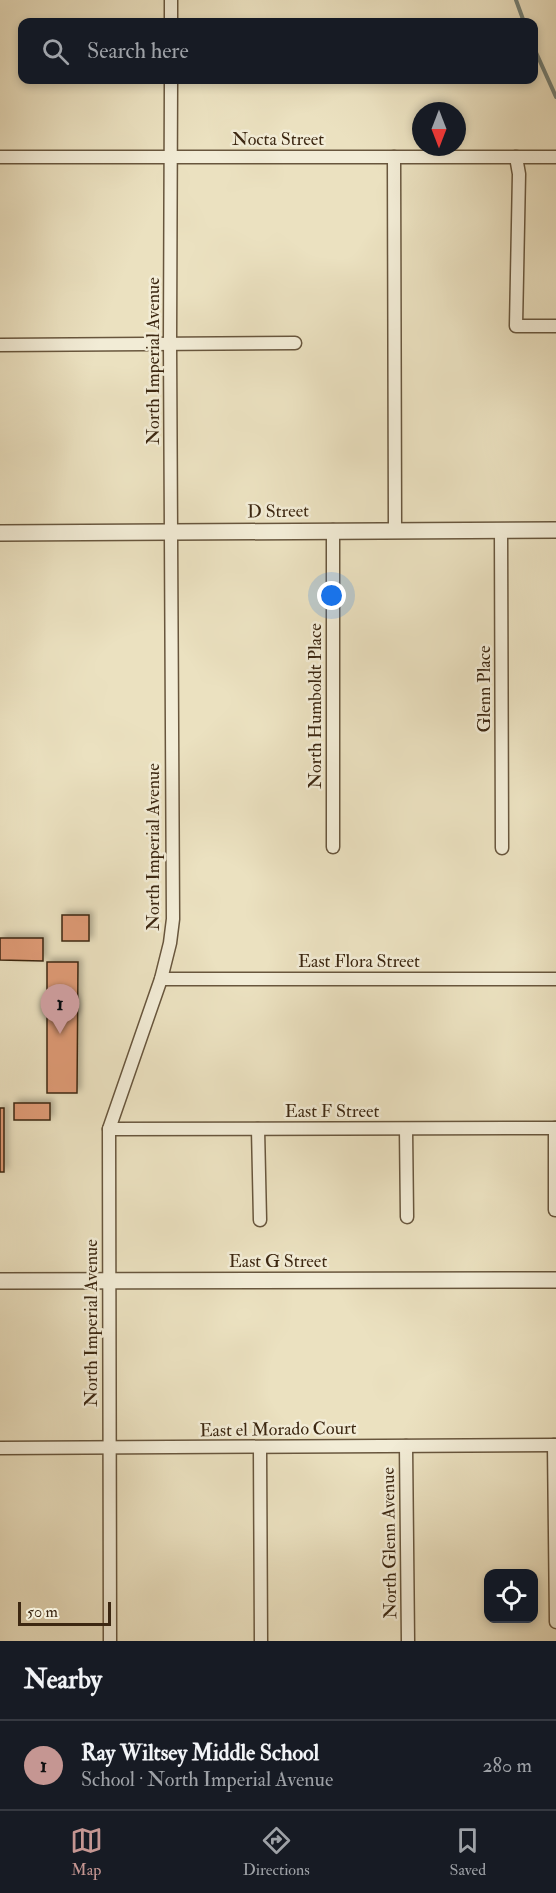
<!DOCTYPE html>
<meta charset="utf-8">
<style>
body{margin:0;font-family:"IM FELL Double Pica",serif;background:#20242c;color:#f1f3f6}
.controls{position:absolute;right:18px;bottom:18px;display:grid;overflow:hidden;border-radius:12px;box-shadow:0 3px 9px #0003}
.controls button{width:54px;height:54px;display:grid;place-items:center;padding:0;border:0;border-bottom:2px solid #363941;background:#171b24;color:#f1f3f6;font:30px sans-serif}
.compass{position:absolute;left:412px;top:102px;width:54px;height:54px;border-radius:50%;background:#171b24;box-shadow:0 3px 9px #0003;rotate:180deg}
.scale{position:absolute;left:18px;bottom:15px;width:93px;box-sizing:border-box;padding-left:6px;border:3px solid #3c2711;border-top:0;font-size:16px;line-height:21px;white-space:nowrap;color:#3c2711;-webkit-text-stroke:4px #f2ecd6;paint-order:stroke}
.you{position:absolute;left:332px;top:596px;width:21px;height:21px;margin:-15px;border:4px solid #fff;border-radius:50%;background:#1a73e8;box-shadow:0 0 0 9px #1a73e833}
.badge{display:grid;place-items:center;width:39px;height:39px;border-radius:50%;background:#c59692;color:#111;font-size:20px;font-weight:700}
.pin{position:absolute;translate:-50% -50px;filter:drop-shadow(0 2px 3px #0008)}
.pin::after{content:'';position:absolute;top:32px;width:21px;height:18px;background:inherit;clip-path:polygon(0 0,100% 0,50% 100%)}
.list{margin:0;padding:0;list-style:none}
h2{display:flex;justify-content:space-between;align-items:center;height:78px;margin:0;padding:0 24px;font-size:26px}
h2 small{font-size:20px;font-weight:400;color:#9ea1a6}
.list li{display:grid;grid-template-columns:39px 1fr auto;gap:18px;align-items:center;box-sizing:border-box;height:90px;padding:0 24px;border-top:2px solid #363941}
.list b{display:block;font-size:22px;white-space:nowrap}
.list p{margin:0;font-size:20px;white-space:nowrap;color:#9ea1a6}
.list em{font-size:20px;font-style:normal;color:#9ea1a6}
.icon{flex:none;width:33px;height:33px;fill:none;stroke:currentColor;stroke-width:2;stroke-linecap:round;stroke-linejoin:round}
.map{position:relative;flex:none;width:556px;height:1641px;overflow:hidden}
.search{position:absolute;background:#171b24;box-shadow:0 3px 9px #0003;left:18px;right:18px;top:18px;height:66px;display:flex;align-items:center;gap:15px;box-sizing:border-box;padding:0 21px;border-radius:12px;color:#9ea1a6;font-size:22px}
.sheet{height:168px;background:#171b24}
nav{display:flex;justify-content:space-around;align-items:center;box-sizing:border-box;height:84px;border-top:2px solid #363941;background:#171b24;font-size:16px;color:#9ea1a6}
nav a{display:grid;justify-items:center;gap:3px}
nav .on{color:#c59692}
.map>svg:first-child{display:block}
.lines{fill:none;stroke-linecap:round;stroke-linejoin:round}
.stream{stroke:#748076;stroke-width:4}
.building{fill:#de9a75;stroke:#3c2711;stroke-width:1.5;filter:url(#shadow)}
.minor-casing{stroke:#68563d;stroke-width:15}
.tertiary-casing{stroke:#68563d;stroke-width:18}
.minor{stroke:#f2ecd6;stroke-width:12}
.tertiary{stroke:#f2ecd6;stroke-width:15}
.labels{text-anchor:middle;stroke-width:5;stroke-linejoin:round;paint-order:stroke}
.street-label{font-size:18px;fill:#3c2711;stroke:#f2ecd6}
</style>
<div class="map">
<svg width="556" height="1641" viewBox="0 0 556 1641">
<defs>
<filter id="shadow"><feDropShadow dx="3.5" dy="-3.5" stdDeviation="3" flood-color="#0004"/></filter>
</defs>
<rect width="100%" height="100%" fill="#ebe1c0"/>
<filter id="stains"><feTurbulence type="fractalNoise" baseFrequency=".00333" numOctaves="4"/><feColorMatrix values="0 0 0 0 .2 0 0 0 0 .09 0 0 0 0 .02 0 0 0 .5 -.17"/></filter>
<radialGradient id="worn" r=".72"><stop offset=".6" stop-color="#630" stop-opacity="0"/><stop offset="1" stop-color="#630" stop-opacity=".3"/></radialGradient>
<g class="lines">
<g class="stream">
<polyline points="516,0 524,22"/>
<polyline points="534,48 556,97"/>
</g>
</g>
<g class="building">
<rect x="62" y="915" width="27" height="26"/>
<polygon points="0,938 43,938 43,961 0,960"/>
<polygon points="47,962 78,962 77,1093 47,1093"/>
<rect x="14" y="1103" width="36" height="17"/>
<rect x="0" y="1108" width="4" height="64"/>
</g>
<g class="lines">
<g class="minor-casing">
<g id="minor">
<polyline points="171,0 171,22"/>
<polyline points="0,157 556,157"/>
<polyline points="394,157 395,530"/>
<polyline points="516,157 519,174 516,326 556,326"/>
<polyline points="0,345 295,343"/>
<polyline points="501,530 502,848"/>
<polyline points="333,847 333,530"/>
<polyline points="161,979 556,979"/>
<polyline points="555,1128 555,1210"/>
<polyline points="109,1129 556,1128"/>
<polyline points="258,1129 260,1220"/>
<polyline points="406,1129 407,1217"/>
<polyline points="554,1445 556,1622"/>
<polyline points="406,1446 408,1641"/>
<polyline points="0,1448 556,1445"/>
<polyline points="260,1448 261,1641"/>
<polyline points="110,1641 109,1129 161,979 170,943 173,919 170,343 171,80"/>
</g>
</g>
<g class="tertiary-casing">
<g id="tertiary">
<polyline points="0,533 556,530"/>
<polyline points="0,1281 556,1280"/>
</g>
</g>
<use href="#minor" class="minor"/>
<use href="#tertiary" class="tertiary"/>
</g>
<g class="labels">
<g class="street-label">
<text x="278" y="145">Nocta Street</text>
<text transform="translate(153 361) rotate(-90)" y="6">North Imperial Avenue</text>
<text transform="translate(278 511) rotate(-1)" y="6">D Street</text>
<text transform="translate(484 689) rotate(-90)" y="6">Glenn Place</text>
<text transform="translate(315 706) rotate(-90)" y="6">North Humboldt Place</text>
<text transform="translate(153 847) rotate(-90)" y="6">North Imperial Avenue</text>
<text x="359" y="967">East Flora Street</text>
<text x="332" y="1117">East F Street</text>
<text x="278" y="1267">East G Street</text>
<text transform="translate(91 1323) rotate(-90)" y="6">North Imperial Avenue</text>
<text transform="translate(278 1429) rotate(-1)" y="6">East el Morado Court</text>
<text transform="translate(389 1543) rotate(-91)" y="6">North Glenn Avenue</text>
</g>
</g>
<rect width="100%" height="100%" filter="url(#stains)"/>
<rect width="100%" height="100%" fill="url(#worn)"/>
</svg>
<div class="controls">
<button><svg class="icon" aria-label="locate" viewBox="0 0 24 24"><circle cx="12" cy="12" r="6"/><path d="M12 2v4M12 18v4M2 12h4M18 12h4"/></svg></button>
</div>
<svg class="compass" viewBox="-18 -18 36 36"><path d="M0-13l5 13h-10z" fill="#e53935"/><path d="M0 13l5-13h-10z" fill="#9ea1a6"/></svg>
<div class="scale">50 m</div>
<div class="you"></div>
<div class="pin badge" style="left:60px;top:1034px">1</div>
<div class="search"><svg class="icon" aria-label="search" viewBox="0 0 24 24"><circle cx="10" cy="10" r="6"/><path d="M15 15l6 6"/></svg>Search here</div>
</div>
<section class="sheet">
<h2>Nearby<small></small></h2>
<ul class="list">
<li><span class="badge">1</span><div><b>Ray Wiltsey Middle School</b><p>School · North Imperial Avenue</p></div><em>280 m</em></li>
</ul>
</section>
<nav>
<a class="on"><svg class="icon" aria-label="map" viewBox="0 0 24 24"><path d="M3 6l6-2 6 2 6-2v14l-6 2-6-2-6 2zM9 4v14M15 6v14"/></svg>Map</a>
<a><svg class="icon" aria-label="directions" viewBox="0 0 24 24"><path d="M12 3l9 9-9 9-9-9zM9 14v-3h6M13 9l2 2-2 2"/></svg>Directions</a>
<a><svg class="icon" aria-label="saved" viewBox="0 0 24 24"><path d="M7 4h10v16l-5-4-5 4z"/></svg>Saved</a>
</nav>
